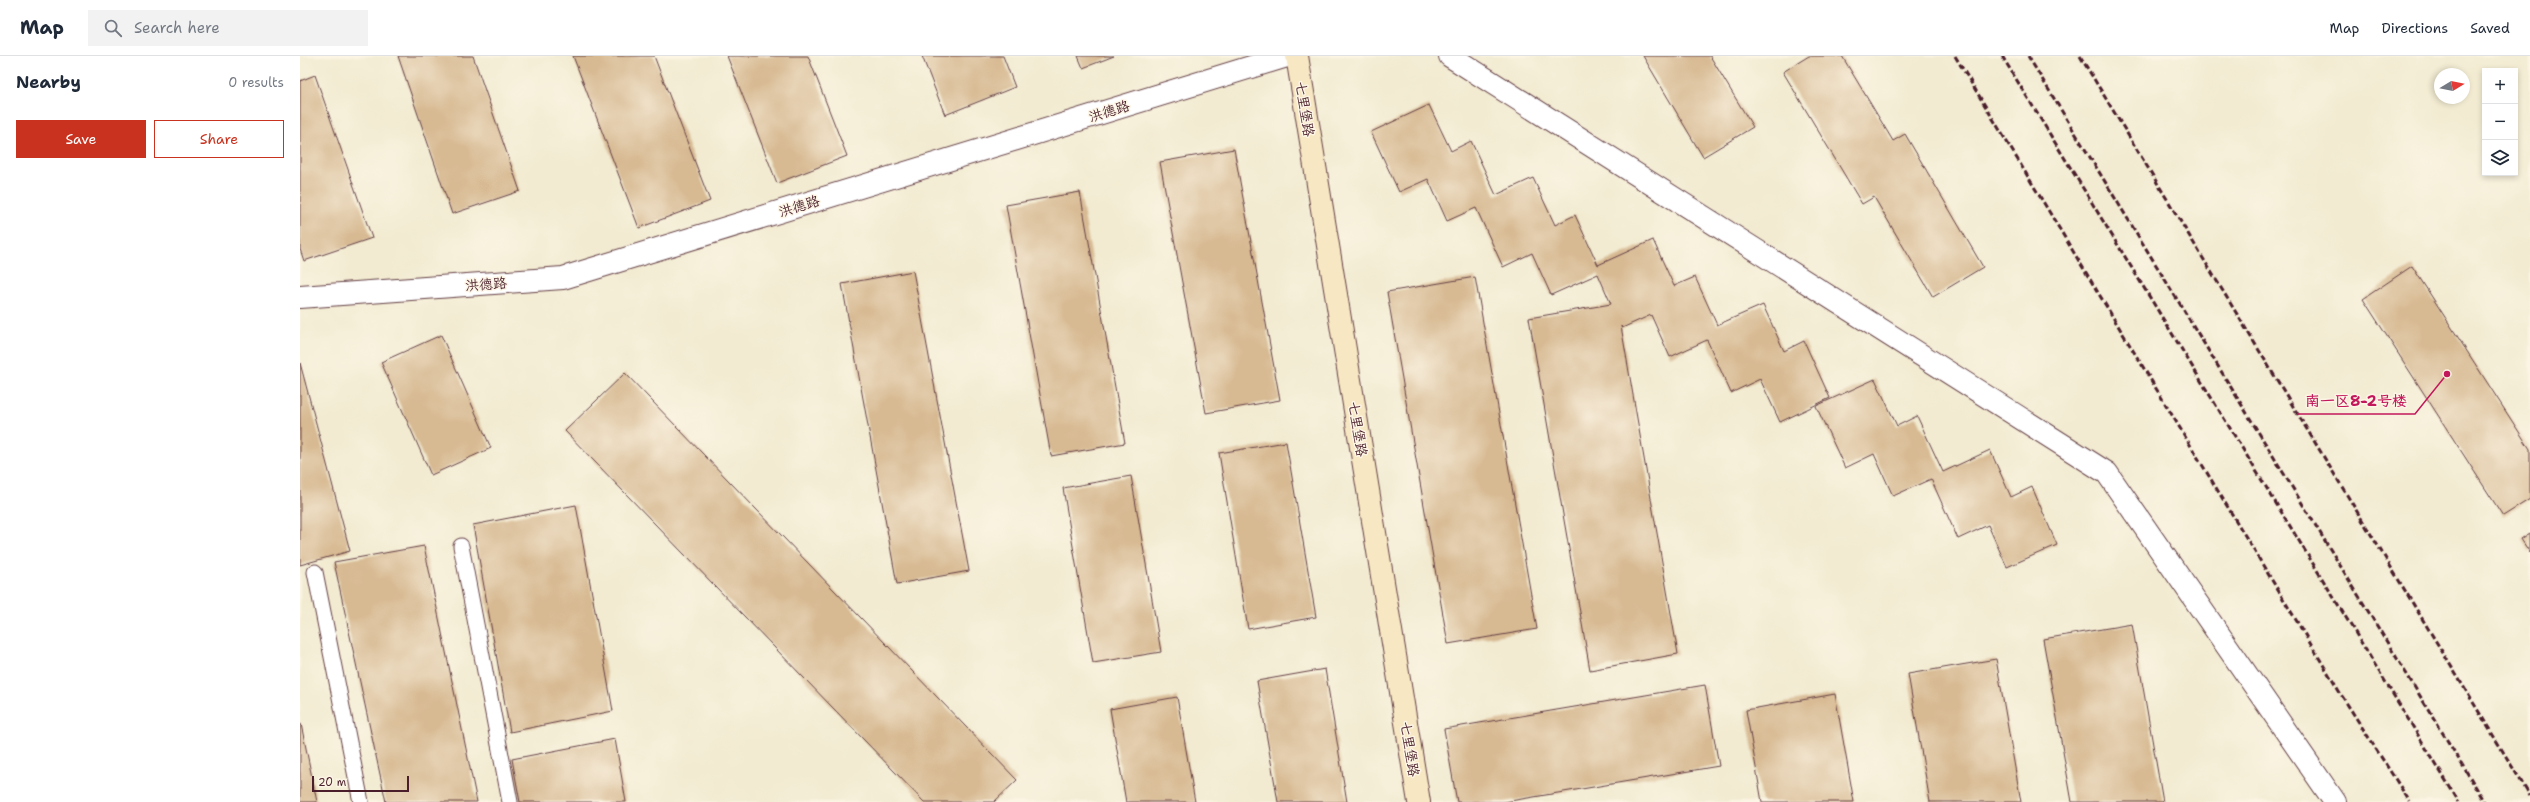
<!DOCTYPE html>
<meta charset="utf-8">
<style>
body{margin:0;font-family:"Shantell Sans","LXGW WenKai TC",sans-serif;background:#f2f2f3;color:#1f2937}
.controls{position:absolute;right:12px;top:12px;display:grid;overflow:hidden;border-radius:0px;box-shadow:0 2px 6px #0003}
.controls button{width:36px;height:36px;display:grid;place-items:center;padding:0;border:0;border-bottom:1px solid #e0e1e3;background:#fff;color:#1f2937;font:20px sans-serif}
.compass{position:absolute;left:2134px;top:12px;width:36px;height:36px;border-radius:50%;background:#fff;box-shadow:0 2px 6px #0003;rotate:80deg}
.scale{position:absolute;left:12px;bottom:10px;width:97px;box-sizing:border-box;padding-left:4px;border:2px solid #4a1f2b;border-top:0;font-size:11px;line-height:14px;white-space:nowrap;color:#4a1f2b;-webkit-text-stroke:3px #fcf5e5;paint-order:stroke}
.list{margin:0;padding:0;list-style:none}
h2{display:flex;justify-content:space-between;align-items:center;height:52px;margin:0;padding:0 16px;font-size:17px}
h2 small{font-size:13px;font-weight:400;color:#747a83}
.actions{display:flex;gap:8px;padding:12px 16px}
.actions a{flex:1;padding:9px 0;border:1px solid #c8321e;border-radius:0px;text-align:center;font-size:14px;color:#c8321e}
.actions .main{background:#c8321e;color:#fff}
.icon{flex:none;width:22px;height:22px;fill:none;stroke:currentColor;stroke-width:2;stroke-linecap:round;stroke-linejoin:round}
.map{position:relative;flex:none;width:2230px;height:746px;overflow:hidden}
header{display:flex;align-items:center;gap:24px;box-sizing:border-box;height:56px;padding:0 20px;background:#fff;border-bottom:1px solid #e0e1e3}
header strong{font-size:19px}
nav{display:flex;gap:22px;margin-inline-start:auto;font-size:14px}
.search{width:280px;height:36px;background:#f2f2f3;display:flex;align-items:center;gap:10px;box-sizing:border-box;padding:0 14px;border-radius:0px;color:#747a83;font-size:15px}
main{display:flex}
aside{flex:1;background:#fff}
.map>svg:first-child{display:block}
.building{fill:#d7b992}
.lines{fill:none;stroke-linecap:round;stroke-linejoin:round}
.lane-casing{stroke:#633e44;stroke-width:17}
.street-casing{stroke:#633e44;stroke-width:24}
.secondary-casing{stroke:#633e44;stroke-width:24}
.lane{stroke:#fff;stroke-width:15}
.street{stroke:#fff;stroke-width:22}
.secondary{stroke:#f7e8c3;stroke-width:22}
.rail{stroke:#4a1f2b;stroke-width:3;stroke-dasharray:6 3;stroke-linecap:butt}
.labels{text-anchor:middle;stroke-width:3;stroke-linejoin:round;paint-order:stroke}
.street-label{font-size:14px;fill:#4a1f2b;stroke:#fcf5e5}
.leader{fill:none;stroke:#c2185b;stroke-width:1.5}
.callout-dot{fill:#c2185b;stroke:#fcf5e5;stroke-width:1.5}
.callout-label{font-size:15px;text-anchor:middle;font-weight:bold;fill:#c2185b;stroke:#fcf5e5;stroke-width:3;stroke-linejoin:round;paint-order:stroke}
</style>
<header>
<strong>Map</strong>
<div class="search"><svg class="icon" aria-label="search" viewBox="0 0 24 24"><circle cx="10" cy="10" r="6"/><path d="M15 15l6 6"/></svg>Search here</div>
<nav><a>Map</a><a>Directions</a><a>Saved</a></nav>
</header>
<main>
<aside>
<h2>Nearby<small>0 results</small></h2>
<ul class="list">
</ul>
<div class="actions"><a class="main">Save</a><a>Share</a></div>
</aside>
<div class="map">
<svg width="2230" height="746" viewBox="0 0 2230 746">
<rect width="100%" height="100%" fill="#fcf5e5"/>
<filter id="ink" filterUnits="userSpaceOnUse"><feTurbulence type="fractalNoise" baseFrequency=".025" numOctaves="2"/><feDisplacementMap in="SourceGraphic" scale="8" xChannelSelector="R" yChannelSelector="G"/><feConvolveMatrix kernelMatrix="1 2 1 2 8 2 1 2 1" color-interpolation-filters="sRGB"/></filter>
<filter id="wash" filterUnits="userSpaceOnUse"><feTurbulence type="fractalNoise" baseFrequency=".012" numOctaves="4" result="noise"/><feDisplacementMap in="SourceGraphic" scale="16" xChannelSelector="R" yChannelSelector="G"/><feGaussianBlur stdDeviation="0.9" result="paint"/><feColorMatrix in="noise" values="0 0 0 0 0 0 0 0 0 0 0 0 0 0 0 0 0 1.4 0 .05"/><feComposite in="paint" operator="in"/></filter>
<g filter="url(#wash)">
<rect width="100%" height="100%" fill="#f2ebd1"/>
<g id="blocks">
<g class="building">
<polygon points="98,0 173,0 220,135 152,158"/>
<polygon points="273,0 354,0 410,145 339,172"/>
<polygon points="427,0 508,0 547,100 477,127"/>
<polygon points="622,0 703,0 715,31 645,59"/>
<polygon points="778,0 814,0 783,12"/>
<polygon points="1343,0 1410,0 1453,71 1403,101"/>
<polygon points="1509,0 1542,0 1593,85 1605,78 1683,211 1633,241 1574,141 1562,148 1483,16"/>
<polygon points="15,19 72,182 4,205 0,193 0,25"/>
<polygon points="1129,49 1151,95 1171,85 1196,139 1233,122 1255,169 1275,159 1298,209 1353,184 1374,230 1395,221 1417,269 1463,249 1484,295 1504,285 1530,342 1480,366 1460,323 1431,337 1407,284 1370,301 1351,259 1322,272 1321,270 1378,598 1290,614 1229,262 1311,248 1298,218 1251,239 1232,197 1203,211 1176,152 1147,165 1128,123 1099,136 1071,76"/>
<polygon points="934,93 980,344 906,357 860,106"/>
<polygon points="780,136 825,387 751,400 706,149"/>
<polygon points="2112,210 2230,393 2230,443 2203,460 2063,243"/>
<polygon points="613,215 669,515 597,528 542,228"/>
<polygon points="1175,221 1237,573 1148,588 1087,236"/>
<polygon points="141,279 191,392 131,419 81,306"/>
<polygon points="0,307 50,495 0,509"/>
<polygon points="325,317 717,724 694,746 624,746 265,375"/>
<polygon points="1575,323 1597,370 1617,360 1643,416 1690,394 1711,441 1732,431 1757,489 1707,511 1688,469 1658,483 1631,423 1593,440 1574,398 1545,412 1516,350"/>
<polygon points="986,386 1016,561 948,573 919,397"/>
<polygon points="831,420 861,596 793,607 763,432"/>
<polygon points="276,449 313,655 210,676 173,469"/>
<polygon points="2230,477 2230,497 2221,483"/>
<polygon points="124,490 177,746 86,746 34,506"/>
<polygon points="1832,568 1863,746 1772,746 1743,583"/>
<polygon points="1696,603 1721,746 1630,746 1608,618"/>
<polygon points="1025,613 1047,746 978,746 957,625"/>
<polygon points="1405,629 1419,710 1204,746 1157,746 1144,673"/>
<polygon points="1535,638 1554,746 1462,746 1446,654"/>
<polygon points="877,641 895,746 826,746 810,653"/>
<polygon points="0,668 1,668 17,746 0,746"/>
<polygon points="315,683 326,746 220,746 212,703"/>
</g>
</g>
</g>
<g filter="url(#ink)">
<use href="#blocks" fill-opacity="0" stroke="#633e44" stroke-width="1"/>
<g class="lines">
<g class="lane-casing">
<g id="lane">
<polyline points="161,490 210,746"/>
<polyline points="15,516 61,746"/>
</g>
</g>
<g class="street-casing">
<g id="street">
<polyline points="1150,0 1807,417 2035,746"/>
<polyline points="0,241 263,222 987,0"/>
</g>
</g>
<g class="secondary-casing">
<polyline id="secondary" points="997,0 1119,746"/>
</g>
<use href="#lane" class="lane"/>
<use href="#street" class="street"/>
<use href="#secondary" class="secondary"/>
<g class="rail">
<polyline points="1655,0 2042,640 2110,746"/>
<polyline points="1702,0 2159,746"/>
<polyline points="1728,0 2185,746"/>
<polyline points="1780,0 2230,740"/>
</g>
</g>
</g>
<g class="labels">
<g class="street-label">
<text transform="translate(1005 53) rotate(81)" y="5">七里堡路</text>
<text transform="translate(809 55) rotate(-17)" y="5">洪德路</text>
<text transform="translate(499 150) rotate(-17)" y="5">洪德路</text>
<text transform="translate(186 228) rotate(-4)" y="5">洪德路</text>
<text transform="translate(1058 373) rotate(81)" y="5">七里堡路</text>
<text transform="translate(1110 693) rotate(81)" y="5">七里堡路</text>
</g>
</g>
<path class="leader" d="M2147 318L2115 358H1997"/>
<circle class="callout-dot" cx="2147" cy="318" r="4"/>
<g class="callout-label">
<text x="2056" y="350">南一区8-2号楼</text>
</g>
</svg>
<div class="controls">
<button>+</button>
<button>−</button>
<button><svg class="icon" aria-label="layers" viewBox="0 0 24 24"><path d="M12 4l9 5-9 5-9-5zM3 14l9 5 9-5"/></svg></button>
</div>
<svg class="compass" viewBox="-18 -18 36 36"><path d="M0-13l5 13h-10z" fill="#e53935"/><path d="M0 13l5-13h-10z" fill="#747a83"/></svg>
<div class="scale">20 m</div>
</div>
</main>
